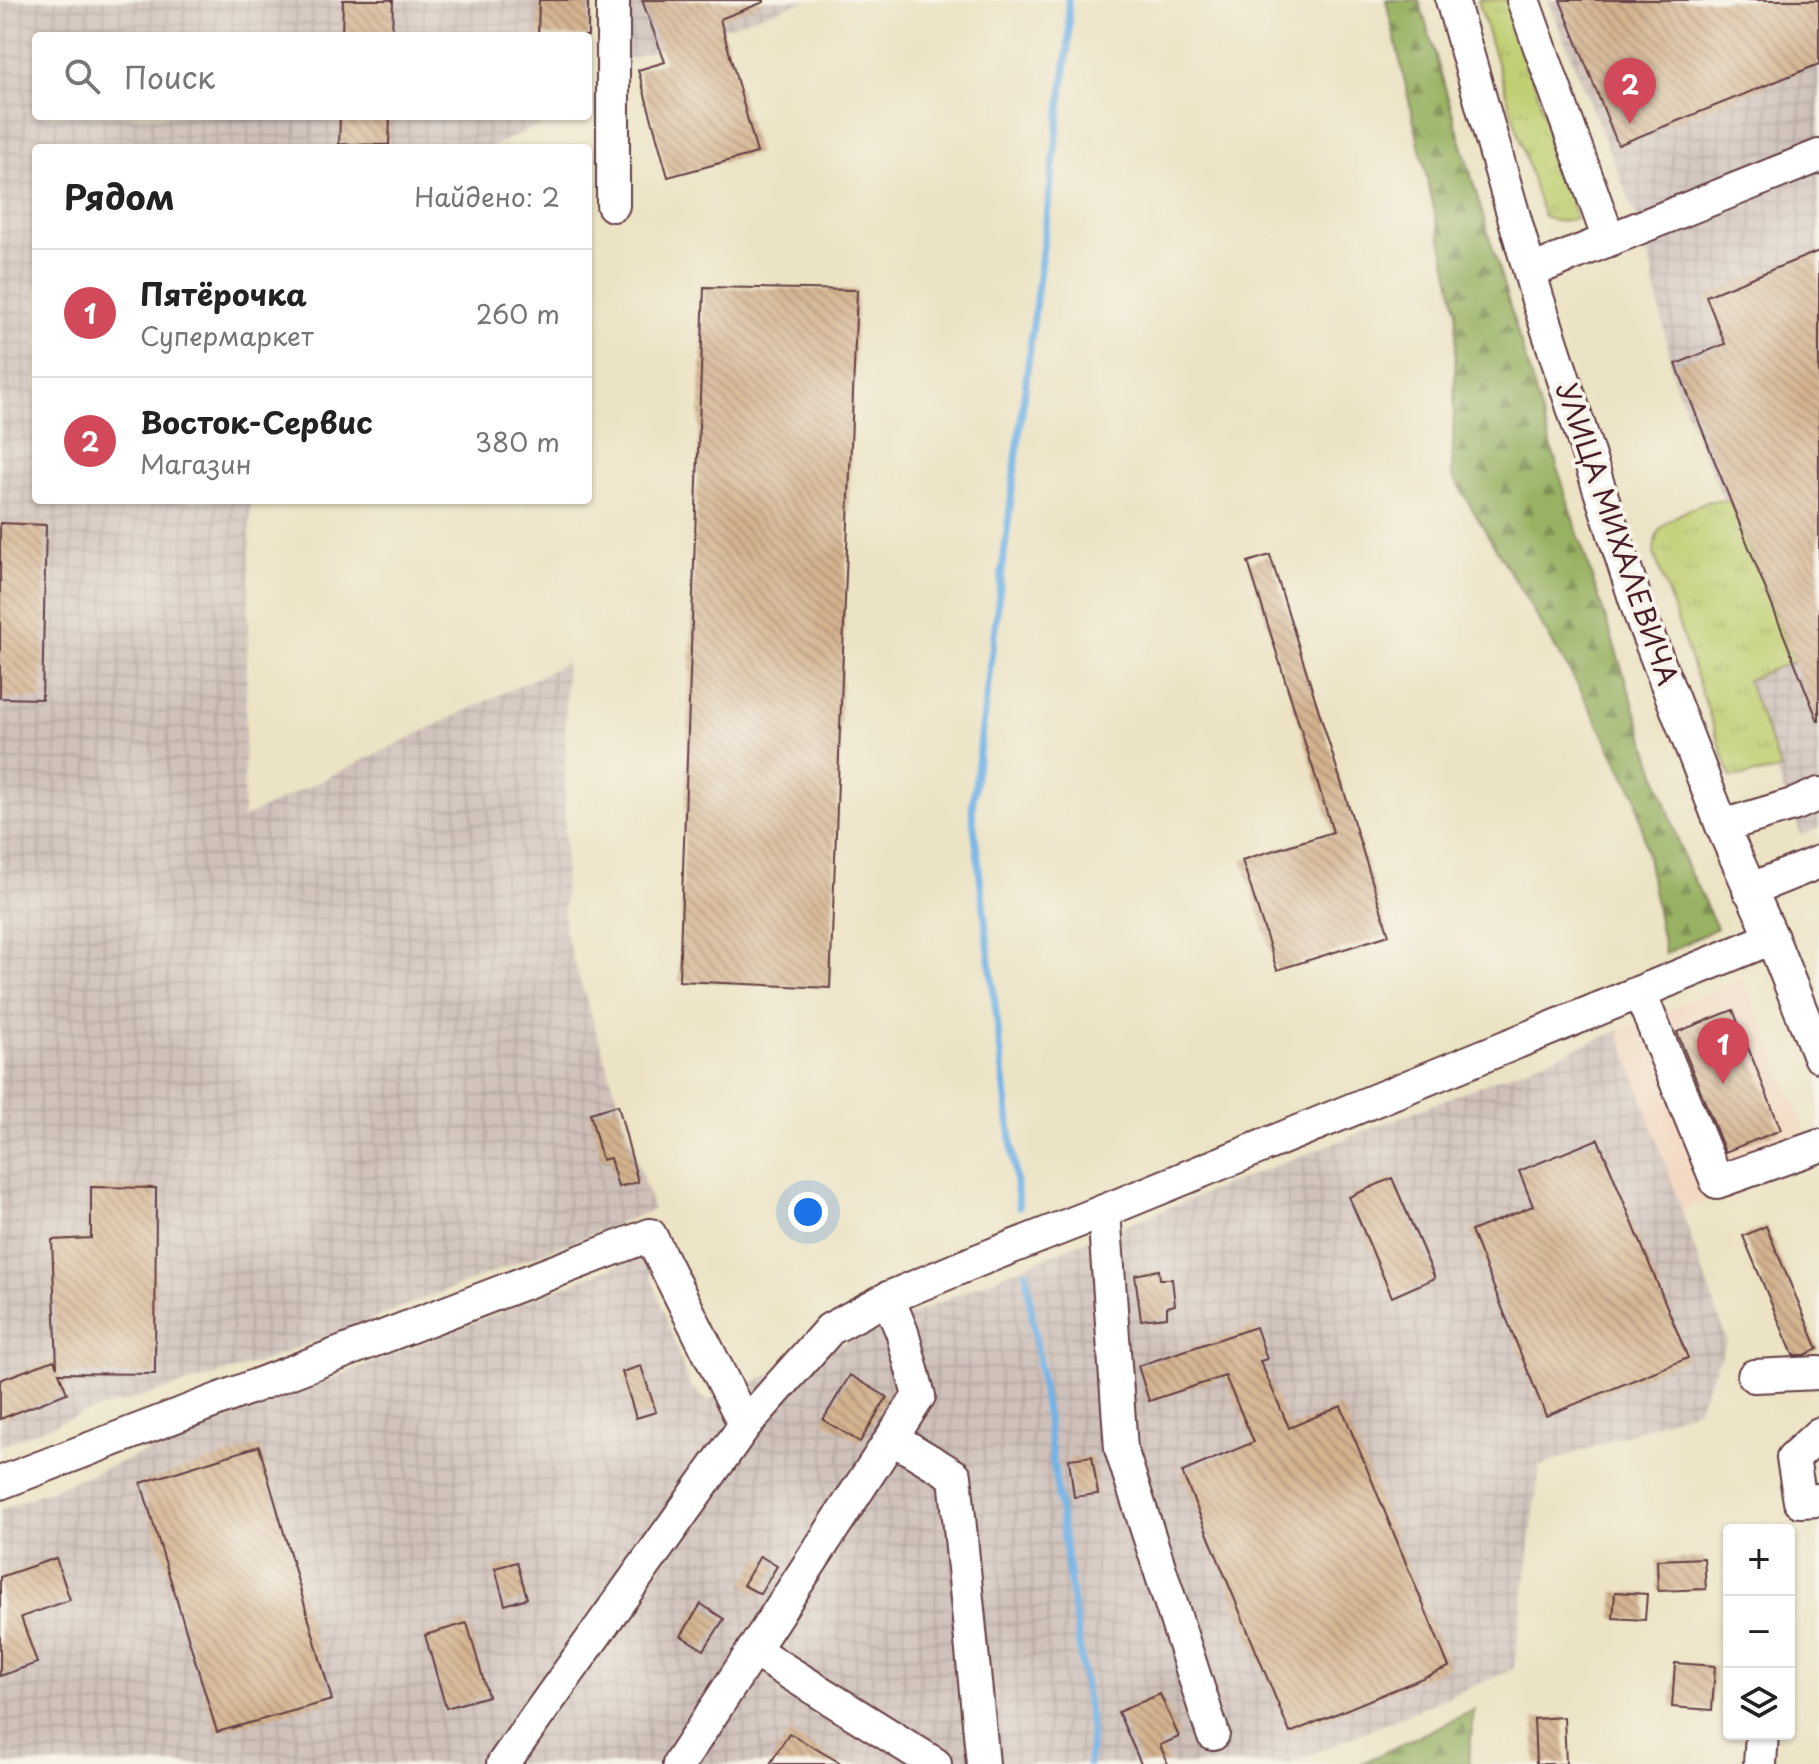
<!DOCTYPE html>
<html lang="ru">
<meta charset="utf-8">
<style>
body{margin:0;font-family:"Playpen Sans",sans-serif;background:#f6f6f6;color:#222}
.controls{position:absolute;right:24px;bottom:24px;display:grid;overflow:hidden;border-radius:8px;box-shadow:0 2px 6px #0004}
.controls button{width:72px;height:72px;display:grid;place-items:center;padding:0;border:0;border-bottom:2px solid #e0e0e0;background:#fff;color:#222;font:40px sans-serif}
.you{position:absolute;left:808px;top:1212px;width:28px;height:28px;margin:-20px;border:6px solid #fff;border-radius:50%;background:#1a73e8;box-shadow:0 0 0 12px #1a73e833}
.badge{display:grid;place-items:center;width:52px;height:52px;border-radius:50%;background:#d1495b;color:#fff;font-size:26px;font-weight:700}
.pin{position:absolute;translate:-50% -66px;filter:drop-shadow(0 2px 4px #0008)}
.pin::after{content:'';position:absolute;top:42px;width:28px;height:24px;background:inherit;clip-path:polygon(0 0,100% 0,50% 100%)}
.list{margin:0;padding:0;list-style:none}
h2{display:flex;justify-content:space-between;align-items:center;height:104px;margin:0;padding:0 32px;font-size:34px}
h2 small{font-size:26px;font-weight:400;color:#767676}
.list li{display:grid;grid-template-columns:52px 1fr auto;gap:24px;align-items:center;box-sizing:border-box;height:128px;padding:0 32px;border-top:2px solid #e0e0e0}
.list b{display:block;font-size:30px;white-space:nowrap}
.list p{margin:0;font-size:26px;white-space:nowrap;color:#767676}
.list em{font-size:26px;font-style:normal;color:#767676}
.icon{flex:none;width:44px;height:44px;fill:none;stroke:currentColor;stroke-width:2;stroke-linecap:round;stroke-linejoin:round}
.map{position:relative;flex:none;width:1819px;height:1764px;overflow:hidden}
.search{position:absolute;background:#fff;box-shadow:0 2px 6px #0004;left:32px;top:32px;width:560px;height:88px;display:flex;align-items:center;gap:20px;box-sizing:border-box;padding:0 28px;border-radius:8px;color:#767676;font-size:30px}
.panel{position:absolute;background:#fff;box-shadow:0 2px 6px #0004;left:32px;top:144px;width:560px;height:360px;border-radius:8px}
.map>svg:first-child{display:block}
.built{fill:#f2d5be}
.industrial{fill:url(#industrial-grid)}
.grass{fill:url(#grass-tufts);stroke:#85774e;stroke-width:2}
.forest{fill:url(#forest-firs);stroke:#716848;stroke-width:2}
.lines{fill:none;stroke-linecap:round;stroke-linejoin:round}
.stream{stroke:#72b3e6;stroke-width:7}
.building{fill:url(#building-back-hatch)}
.minor-casing{stroke:#623c42;stroke-width:36}
.minor{stroke:#fff;stroke-width:32}
.labels{text-anchor:middle;stroke-width:8;stroke-linejoin:round;paint-order:stroke}
.street-label{font-size:28px;fill:#4a1f2b;stroke:#f7f3e8}
</style>
<div class="map">
<svg width="1819" height="1764" viewBox="0 0 1819 1764">
<defs>
<pattern id="industrial-grid" width="8" height="8" patternUnits="userSpaceOnUse" patternTransform="scale(2)"><rect width="8" height="8" fill="#cfc1ba"/><path d="M0 4h8M4 0v8" fill="none" stroke="#b3a5a0"/></pattern>
<pattern id="grass-tufts" width="24" height="20" patternUnits="userSpaceOnUse" patternTransform="scale(2)"><rect width="24" height="20" fill="#c0cf72"/><path d="M3 7l-1-3M5 7V3M7 7l1-3M15 17l-1-3M17 17v-4M19 17l1-3" fill="none" stroke="#a6b163"/></pattern>
<pattern id="forest-firs" width="22" height="20" patternUnits="userSpaceOnUse" patternTransform="scale(2)"><rect width="22" height="20" fill="#98b264"/><path d="M5 1l3.5 6h-7zM16 11l3.5 6h-7z" fill="#7e9053"/></pattern>
<pattern id="building-back-hatch" width="6" height="6" patternUnits="userSpaceOnUse" patternTransform="scale(2)"><rect width="6" height="6" fill="#d4b38f"/><path d="M-1 5l2 2M0 0l6 6M5-1l2 2" fill="none" stroke="#ae9175"/></pattern>
</defs>
<rect width="100%" height="100%" fill="#f7f3e8"/>
<filter id="ink" filterUnits="userSpaceOnUse"><feTurbulence type="fractalNoise" baseFrequency=".0125" numOctaves="2"/><feDisplacementMap in="SourceGraphic" scale="16" xChannelSelector="R" yChannelSelector="G"/><feConvolveMatrix kernelMatrix="1 2 1 2 8 2 1 2 1" color-interpolation-filters="sRGB"/></filter>
<filter id="wash" filterUnits="userSpaceOnUse"><feTurbulence type="fractalNoise" baseFrequency=".006" numOctaves="4" result="noise"/><feDisplacementMap in="SourceGraphic" scale="32" xChannelSelector="R" yChannelSelector="G"/><feGaussianBlur stdDeviation="1.8" result="paint"/><feColorMatrix in="noise" values="0 0 0 0 0 0 0 0 0 0 0 0 0 0 0 0 0 1.4 0 .05"/><feComposite in="paint" operator="in"/></filter>
<g filter="url(#wash)">
<rect width="100%" height="100%" fill="#ece3c4"/>
<polygon class="built" points="1742,978 1817,1157 1681,1211 1619,1031"/>
<g class="industrial">
<polygon points="0,0 593,0 588,87 588,36 36,36 36,116 559,116 489,148 36,148 36,500 251,500 243,818 566,663 564,930 653,1210 261,1362 81,1414 0,1446"/>
<polygon points="625,0 807,0 625,60"/>
<polygon points="1548,0 1819,0 1819,828 1801,835 1739,678 1731,518 1675,384 1646,241"/>
<polygon points="1619,1031 1727,1341 1697,1409 1540,1466 1514,1669 1288,1764 1015,1764 1002,1761 1001,1764 0,1764 0,1510 644,1255 689,1385 708,1401 1074,1245"/>
</g>
<g class="grass">
<path d="M1478,0H1509L1576,218C1563,221 1554,224 1543,215Z"/>
<path d="M1710,501H1730L1794,661L1747,680L1781,770L1731,778L1654,553C1655,547 1655,538 1658,533C1665,518 1695,507 1710,501Z"/>
</g>
<g class="forest">
<polygon points="1386,0 1419,0 1572,516 1685,862 1717,928 1665,954 1636,796 1580,689 1452,475 1457,309"/>
<polygon points="1474,1710 1469,1758 1471,1764 1360,1764"/>
</g>
<g class="lines">
<g class="stream">
<polyline points="1019,1207 972,809 1069,39 1068,0"/>
<polyline points="1026,1272 1091,1729 1089,1764"/>
</g>
</g>
<g id="blocks">
<g class="building">
<polygon points="343,0 393,0 392,36 342,36"/>
<polygon points="539,0 588,0 588,36 538,36"/>
<polygon points="642,0 764,0 764,2 720,19 757,153 668,177 638,70 665,62"/>
<polygon points="1560,0 1819,0 1819,64 1618,145"/>
<polygon points="340,116 390,116 389,145 339,144"/>
<polygon points="1819,251 1819,721 1818,721 1676,364 1725,344 1706,296"/>
<polygon points="704,287 857,290 830,988 679,981"/>
<polygon points="0,523 46,525 42,699 0,698"/>
<polygon points="1270,555 1389,935 1277,970 1242,860 1333,832 1248,562"/>
<polygon points="1733,1010 1781,1130 1725,1152 1677,1032"/>
<polygon points="618,1105 638,1182 618,1187 610,1158 602,1160 590,1113"/>
<polygon points="1598,1139 1688,1358 1546,1416 1471,1231 1533,1206 1519,1171"/>
<polygon points="1392,1178 1435,1278 1392,1297 1349,1197"/>
<polygon points="91,1187 156,1188 155,1374 59,1373 67,1393 0,1419 0,1380 54,1360 57,1367 52,1240 91,1238"/>
<polygon points="1766,1226 1818,1349 1805,1355 1793,1355 1743,1236"/>
<polygon points="1159,1270 1160,1279 1172,1279 1175,1305 1167,1307 1167,1317 1141,1320 1135,1275"/>
<polygon points="1256,1327 1267,1359 1260,1361 1289,1428 1341,1406 1449,1667 1290,1733 1182,1472 1254,1442 1225,1376 1149,1401 1138,1366"/>
<polygon points="641,1366 656,1412 636,1418 622,1372"/>
<polygon points="850,1375 887,1397 860,1442 823,1420"/>
<polygon points="259,1446 332,1700 217,1732 141,1483"/>
<polygon points="1092,1456 1098,1494 1074,1497 1069,1459"/>
<polygon points="760,1556 777,1566 760,1594 743,1585"/>
<polygon points="56,1558 70,1600 21,1617 37,1663 0,1676 0,1577"/>
<polygon points="1704,1558 1706,1589 1658,1591 1657,1560"/>
<polygon points="517,1562 527,1598 505,1605 495,1568"/>
<polygon points="1615,1592 1647,1594 1645,1620 1613,1618"/>
<polygon points="701,1604 724,1619 704,1650 681,1636"/>
<polygon points="467,1623 488,1696 446,1708 425,1635"/>
<polygon points="1675,1663 1715,1666 1712,1710 1672,1707"/>
<polygon points="1160,1694 1179,1737 1160,1745 1168,1764 1141,1764 1118,1712"/>
<polygon points="1564,1717 1566,1764 1536,1764 1534,1719"/>
<polygon points="789,1733 842,1764 770,1764"/>
</g>
</g>
</g>
<g filter="url(#ink)">
<use href="#blocks" fill-opacity="0" stroke="#623c42" stroke-width="2"/>
<g class="lines">
<g class="minor-casing">
<g id="minor">
<polyline points="613,0 613,205"/>
<polyline points="1452,0 1537,297 1641,617 1722,826 1772,938 1819,1056"/>
<polyline points="1523,0 1609,240"/>
<polyline points="1531,271 1819,156"/>
<polyline points="1722,826 1796,804 1819,794"/>
<polyline points="1749,890 1819,862"/>
<polyline points="1640,993 1717,1182 1819,1146"/>
<polyline points="1104,1211 1121,1449 1213,1734"/>
<polyline points="1754,1376 1819,1373"/>
<polyline points="1819,1434 1793,1458 1800,1501 1819,1500"/>
<polyline points="892,1438 955,1476 983,1764"/>
<polyline points="0,1483 650,1235 745,1425"/>
<polyline points="753,1650 935,1764"/>
<polyline points="503,1764 745,1425 830,1329 888,1298 979,1260 1104,1211 1772,938"/>
<polyline points="679,1764 919,1396 902,1332 888,1298"/>
<polyline points="1760,1764 1762,1734"/>
</g>
</g>
<use href="#minor" class="minor"/>
</g>
</g>
<g class="labels">
<g class="street-label">
<text transform="translate(1617 534) rotate(71)" y="10">УЛИЦА МИХАЛЕВИЧА</text>
</g>
</g>
</svg>
<div class="controls">
<button>+</button>
<button>−</button>
<button><svg class="icon" aria-label="layers" viewBox="0 0 24 24"><path d="M12 4l9 5-9 5-9-5zM3 14l9 5 9-5"/></svg></button>
</div>
<div class="you"></div>
<div class="pin badge" style="left:1723px;top:1084px">1</div>
<div class="pin badge" style="left:1630px;top:124px">2</div>
<div class="search"><svg class="icon" aria-label="search" viewBox="0 0 24 24"><circle cx="10" cy="10" r="6"/><path d="M15 15l6 6"/></svg>Поиск</div>
<section class="panel">
<h2>Рядом<small>Найдено: 2</small></h2>
<ul class="list">
<li><span class="badge">1</span><div><b>Пятёрочка</b><p>Супермаркет</p></div><em>260 m</em></li>
<li><span class="badge">2</span><div><b>Восток-Сервис</b><p>Магазин</p></div><em>380 m</em></li>
</ul>
</section>
</div>
